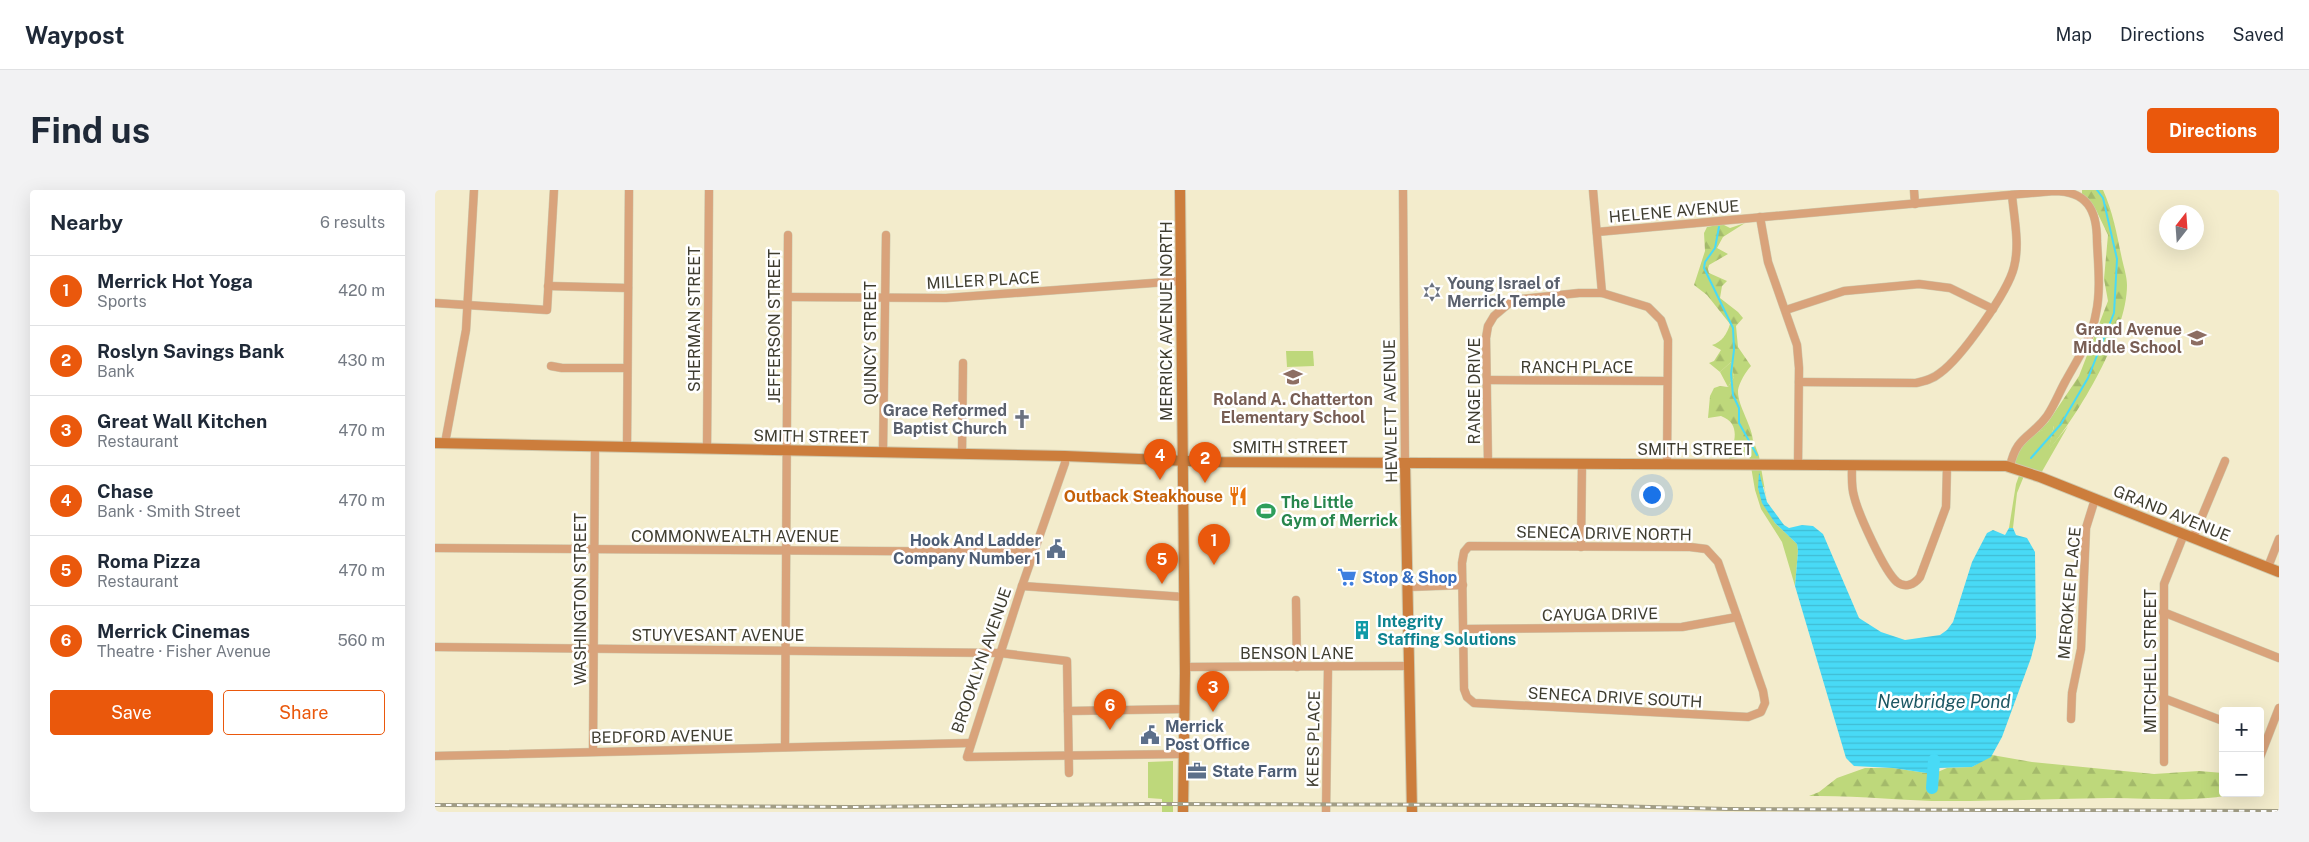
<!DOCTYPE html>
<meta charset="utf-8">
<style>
body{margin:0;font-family:"Public Sans",sans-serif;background:#f2f2f3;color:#1f2937}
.controls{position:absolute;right:15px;bottom:15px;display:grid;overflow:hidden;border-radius:5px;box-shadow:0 5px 20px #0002}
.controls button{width:45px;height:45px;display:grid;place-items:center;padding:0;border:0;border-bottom:1px solid #e0e1e3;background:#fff;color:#1f2937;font:25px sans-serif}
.compass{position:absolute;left:1724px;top:15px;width:45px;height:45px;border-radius:50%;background:#fff;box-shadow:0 5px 20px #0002;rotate:17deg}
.you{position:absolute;left:1216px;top:304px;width:18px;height:18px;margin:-12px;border:4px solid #fff;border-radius:50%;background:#1a73e8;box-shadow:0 0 0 8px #1a73e833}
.badge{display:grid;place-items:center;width:32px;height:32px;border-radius:50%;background:#ea580c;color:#fff;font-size:16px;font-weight:700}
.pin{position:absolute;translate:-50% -41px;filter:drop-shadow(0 1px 2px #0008)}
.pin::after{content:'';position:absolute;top:26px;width:18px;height:15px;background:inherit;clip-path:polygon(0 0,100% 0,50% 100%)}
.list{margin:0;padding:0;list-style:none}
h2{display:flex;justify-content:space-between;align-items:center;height:65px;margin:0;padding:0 20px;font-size:21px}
h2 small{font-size:16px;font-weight:400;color:#747a83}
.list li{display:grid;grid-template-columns:32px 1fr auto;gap:15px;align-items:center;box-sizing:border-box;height:70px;padding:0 20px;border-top:1px solid #e0e1e3}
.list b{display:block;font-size:19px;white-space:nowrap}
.list p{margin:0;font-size:16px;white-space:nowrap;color:#747a83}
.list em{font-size:16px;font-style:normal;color:#747a83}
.actions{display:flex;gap:10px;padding:15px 20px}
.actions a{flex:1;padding:11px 0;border:1px solid #ea580c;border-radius:5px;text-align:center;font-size:18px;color:#ea580c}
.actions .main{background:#ea580c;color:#fff}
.map{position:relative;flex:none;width:1844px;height:622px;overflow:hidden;border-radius:5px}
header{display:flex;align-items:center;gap:30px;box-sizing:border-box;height:70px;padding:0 25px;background:#fff;border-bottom:1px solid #e0e1e3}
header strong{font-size:24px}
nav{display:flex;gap:28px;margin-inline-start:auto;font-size:18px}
.intro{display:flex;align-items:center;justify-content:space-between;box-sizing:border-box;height:120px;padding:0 30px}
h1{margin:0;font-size:35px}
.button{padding:12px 22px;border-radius:5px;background:#ea580c;color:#fff;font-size:18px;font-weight:700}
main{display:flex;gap:30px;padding:0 30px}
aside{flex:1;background:#fff;border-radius:5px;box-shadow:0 5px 20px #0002}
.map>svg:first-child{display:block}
.green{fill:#bed87b}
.forest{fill:url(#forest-firs)}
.water{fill:url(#water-rules)}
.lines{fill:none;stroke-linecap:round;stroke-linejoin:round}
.stream{stroke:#48daf6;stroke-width:2}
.river{stroke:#48daf6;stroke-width:12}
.street-casing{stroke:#cfc9ad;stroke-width:9}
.secondary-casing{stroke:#cfc9ad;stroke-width:12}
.street{stroke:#d9a37b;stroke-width:8}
.secondary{stroke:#cc7d3c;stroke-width:10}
.rail-casing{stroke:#a19d85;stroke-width:4}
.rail{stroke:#fff;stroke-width:2;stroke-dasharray:5.5;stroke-linecap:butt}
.labels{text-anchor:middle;stroke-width:5;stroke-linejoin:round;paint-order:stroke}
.street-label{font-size:16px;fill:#3f3d30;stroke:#fff}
.worship-label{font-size:16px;font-weight:bold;fill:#5b616d;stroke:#fff;text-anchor:start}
.education-label{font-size:16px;font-weight:bold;fill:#785e54;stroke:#fff;text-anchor:end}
.food-label{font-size:16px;font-weight:bold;fill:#c56008;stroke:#fff;text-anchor:end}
.leisure-label{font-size:16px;font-weight:bold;fill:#27864d;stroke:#fff;text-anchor:start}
.service-label{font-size:16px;font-weight:bold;fill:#4e5e75;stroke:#fff;text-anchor:start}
.shop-label{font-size:16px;font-weight:bold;fill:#366cbe;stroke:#fff;text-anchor:start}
.culture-label{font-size:16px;font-weight:bold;fill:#0d838f;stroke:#fff;text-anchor:start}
.water-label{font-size:18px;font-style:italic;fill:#1c5763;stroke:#fff}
</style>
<header>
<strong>Waypost</strong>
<nav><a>Map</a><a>Directions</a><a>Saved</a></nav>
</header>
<div class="intro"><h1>Find us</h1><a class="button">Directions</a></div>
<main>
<aside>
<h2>Nearby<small>6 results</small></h2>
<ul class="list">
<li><span class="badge">1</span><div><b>Merrick Hot Yoga</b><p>Sports</p></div><em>420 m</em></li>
<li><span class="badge">2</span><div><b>Roslyn Savings Bank</b><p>Bank</p></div><em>430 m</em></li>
<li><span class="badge">3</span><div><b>Great Wall Kitchen</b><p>Restaurant</p></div><em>470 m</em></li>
<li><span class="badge">4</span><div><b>Chase</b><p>Bank · Smith Street</p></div><em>470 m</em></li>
<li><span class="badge">5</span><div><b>Roma Pizza</b><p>Restaurant</p></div><em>470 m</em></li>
<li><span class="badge">6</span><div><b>Merrick Cinemas</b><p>Theatre · Fisher Avenue</p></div><em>560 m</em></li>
</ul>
<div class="actions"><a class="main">Save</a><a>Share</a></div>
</aside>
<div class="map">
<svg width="1844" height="622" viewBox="0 0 1844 622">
<defs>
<pattern id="forest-firs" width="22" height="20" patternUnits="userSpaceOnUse" patternTransform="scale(1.25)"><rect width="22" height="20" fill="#bed87b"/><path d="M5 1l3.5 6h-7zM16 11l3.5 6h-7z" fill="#a4ba6b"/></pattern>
<pattern id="water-rules" width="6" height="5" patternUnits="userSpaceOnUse" patternTransform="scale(1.25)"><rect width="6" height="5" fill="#48daf6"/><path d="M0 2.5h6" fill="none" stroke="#40bcd3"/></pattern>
</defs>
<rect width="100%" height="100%" fill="#f3eccc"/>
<g class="green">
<polygon points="851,161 878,161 879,176 852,177"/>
<polygon points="1296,172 1299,187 1293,197 1285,182"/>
<polygon points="1619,235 1614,259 1633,236 1605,285 1591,281 1582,303 1578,338 1574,338 1581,294 1586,280 1577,277 1587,253 1601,243"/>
<polygon points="1318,250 1324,266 1332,312 1329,297 1323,298 1340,333 1362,354 1363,361 1360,396 1347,352 1326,319 1320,300 1314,265"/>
<polygon points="738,571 738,622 727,622 727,609 713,608 713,572"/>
</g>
<g class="forest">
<path d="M1647,0H1668C1678,22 1682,45 1687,69C1689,78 1692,87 1692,95C1692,144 1644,224 1613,261L1619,236L1601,243L1613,232L1644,186L1673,111L1669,89L1673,45L1661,20L1647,6Z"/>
<path d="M1310,33L1288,47L1282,58L1293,64L1274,75L1273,79L1274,83L1292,91L1287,96L1285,108L1303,122L1308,128L1301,136L1303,157L1316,176C1311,181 1304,193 1303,200C1302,220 1328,248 1314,265L1294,269C1299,253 1307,234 1286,226L1273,228L1275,206L1279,198L1285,196L1293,197L1299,187L1296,172L1285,182L1274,173L1279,171L1286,160L1277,155C1287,152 1292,144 1295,134L1272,105L1259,95L1270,61L1269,43L1272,37L1287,34L1295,38Z"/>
<path d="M1557,565L1597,572L1719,584L1764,581L1788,583V603H1805C1763,613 1718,608 1676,608C1622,609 1568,611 1513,611C1467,611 1420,605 1374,606L1384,602L1402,588L1430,578H1458L1498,584L1512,578L1537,577Z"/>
</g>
<polygon class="water" points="1324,282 1332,312 1349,335 1354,338 1367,335 1378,336 1388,344 1424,428 1446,442 1470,450 1505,445 1512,440 1518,432 1537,372 1552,343 1558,340 1570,345 1574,338 1578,338 1581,345 1592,348 1600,362 1601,448 1596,468 1567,547 1556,567 1537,577 1500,578 1498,584 1458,578 1419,576 1411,568 1360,396 1363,361 1362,354 1340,333 1327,313 1323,298"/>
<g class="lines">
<g class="stream">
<polyline points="1284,37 1280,58 1270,72 1269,78 1298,138 1299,160 1296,184 1298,205 1304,218 1304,233 1322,265"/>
<polyline points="1596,268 1626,234 1653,188 1679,123 1682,69 1668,8 1662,0"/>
</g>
<polyline class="river" points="1497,598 1499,570"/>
<g class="street-casing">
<g id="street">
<polyline points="968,0 970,273"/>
<polyline points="1158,0 1167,103"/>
<polyline points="1479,0 1480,14"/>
<polyline points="1325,27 1333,72 1362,155 1364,178 1363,275"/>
<path d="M1162,42L1619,1C1652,1 1662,20 1662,51C1663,74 1666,100 1661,123C1657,148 1642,170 1630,192C1624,203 1619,216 1612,226C1596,248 1581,246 1575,277"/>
<polyline points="113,96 193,98"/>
<polyline points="353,107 511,108 745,91"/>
<polyline points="0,113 112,120 119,0"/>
<polyline points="1351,120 1409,101 1484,94 1515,98 1558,119"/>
<polyline points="116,176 127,178 192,178"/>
<polyline points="1052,190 1232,191"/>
<path d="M1364,192L1481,193C1490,191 1498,189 1505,183C1526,168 1573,102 1579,77C1585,54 1579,28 1577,5"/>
<polyline points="10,253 31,140 39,0"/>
<polyline points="192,257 194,0"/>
<polyline points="272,259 274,0"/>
<polyline points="448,262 451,45"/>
<polyline points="527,264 528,173"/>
<polyline points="630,266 630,273 587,396 532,567 748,564"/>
<polyline points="1053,273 1051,148 1053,136 1059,126 1078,110 1144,103 1167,103 1213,117 1226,130 1233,150 1232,274"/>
<path d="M1417,275C1417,286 1416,296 1419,306C1423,323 1449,381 1462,392C1470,398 1479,395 1485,387L1511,317L1512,276"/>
<polyline points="1758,348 1790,271"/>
<polygon points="1034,356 1255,357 1271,359 1283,372 1328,501 1330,513 1326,522 1313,527 1039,513 1032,507 1029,499 1027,373 1029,362"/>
<polyline points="1146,357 1147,274"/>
<polyline points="0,358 599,362"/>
<polyline points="1833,377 1844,349"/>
<polyline points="587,396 749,407"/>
<polyline points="973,397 1028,395"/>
<polyline points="861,410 862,477"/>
<polyline points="1728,422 1844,468"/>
<polyline points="1029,439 1247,437 1302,427"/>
<polyline points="0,457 565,463 632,471 634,583"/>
<polyline points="749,477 974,476"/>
<polyline points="1728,508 1788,531"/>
<polyline points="633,521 750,519"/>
<polyline points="1636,529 1637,503 1646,459 1651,338 1660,309"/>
<polyline points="350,557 353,45"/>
<polyline points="158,561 160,256"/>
<polyline points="0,566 535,553"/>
<polyline points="1825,567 1844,518"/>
<polyline points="1729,572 1729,394 1749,344"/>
<polyline points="891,622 893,477"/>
</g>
</g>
<g class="secondary-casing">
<g id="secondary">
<polyline points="745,0 750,483 748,622"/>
<polyline points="0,253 630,266 778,272 1571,276 1605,287 1844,382"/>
<polyline points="970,273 977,622"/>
</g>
</g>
<use href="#street" class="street"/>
<use href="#secondary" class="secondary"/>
<g class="rail-casing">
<polyline id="rail" points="0,615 418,617 713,614 1137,615 1293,619 1844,621"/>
</g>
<use href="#rail" class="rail"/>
</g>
<defs>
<g id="synagogue-bare" transform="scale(1.5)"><path d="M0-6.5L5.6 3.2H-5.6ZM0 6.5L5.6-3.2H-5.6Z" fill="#6b7280" stroke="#fff" stroke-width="2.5" paint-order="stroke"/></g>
<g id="school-bare" transform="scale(1.5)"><path d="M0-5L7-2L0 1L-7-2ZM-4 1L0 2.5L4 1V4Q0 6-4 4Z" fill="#8d6e63" stroke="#fff" stroke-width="2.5" paint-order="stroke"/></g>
<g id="church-bare" transform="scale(1.5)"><path d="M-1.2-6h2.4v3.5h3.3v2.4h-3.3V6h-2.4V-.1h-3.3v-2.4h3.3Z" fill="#6b7280" stroke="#fff" stroke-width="2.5" paint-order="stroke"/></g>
<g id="restaurant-bare" transform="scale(1.5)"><path d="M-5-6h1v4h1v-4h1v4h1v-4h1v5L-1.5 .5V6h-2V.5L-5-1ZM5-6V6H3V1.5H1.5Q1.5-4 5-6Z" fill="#e8710a" stroke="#fff" stroke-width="2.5" paint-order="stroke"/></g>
<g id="stadium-bare" transform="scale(1.5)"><path d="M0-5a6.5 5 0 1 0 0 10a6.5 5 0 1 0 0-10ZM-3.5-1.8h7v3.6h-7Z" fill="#2e9e5b" stroke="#fff" stroke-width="2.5" paint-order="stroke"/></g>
<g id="civic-bare" transform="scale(1.5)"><path d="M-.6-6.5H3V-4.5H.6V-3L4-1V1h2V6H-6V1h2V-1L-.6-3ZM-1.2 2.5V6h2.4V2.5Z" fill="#5c6f8a" stroke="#fff" stroke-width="2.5" paint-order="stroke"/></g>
<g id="supermarket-bare" transform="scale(1.5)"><path d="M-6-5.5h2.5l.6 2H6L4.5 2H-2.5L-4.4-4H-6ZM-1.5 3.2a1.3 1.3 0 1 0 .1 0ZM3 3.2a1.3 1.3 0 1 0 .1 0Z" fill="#3f7fe0" stroke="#fff" stroke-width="2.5" paint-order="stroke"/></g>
<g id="building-bare" transform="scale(1.5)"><path d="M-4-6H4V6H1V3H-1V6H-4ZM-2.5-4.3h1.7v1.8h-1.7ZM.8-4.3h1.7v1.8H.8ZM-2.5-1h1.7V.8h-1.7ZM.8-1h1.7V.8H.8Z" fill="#0f9aa8" stroke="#fff" stroke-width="2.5" paint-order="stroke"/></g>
<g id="office-bare" transform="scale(1.5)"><path d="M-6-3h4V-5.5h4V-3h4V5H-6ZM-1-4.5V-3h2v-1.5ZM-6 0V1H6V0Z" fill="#5c6f8a" stroke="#fff" stroke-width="2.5" paint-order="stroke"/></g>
</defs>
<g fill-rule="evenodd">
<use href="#synagogue-bare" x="997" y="102"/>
<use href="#school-bare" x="1762" y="148"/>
<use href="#school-bare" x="858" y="187"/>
<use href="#church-bare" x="587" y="229"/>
<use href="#restaurant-bare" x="803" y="306"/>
<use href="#stadium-bare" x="831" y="321"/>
<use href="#civic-bare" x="621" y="359"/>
<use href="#supermarket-bare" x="912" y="387"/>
<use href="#building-bare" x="927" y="440"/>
<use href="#civic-bare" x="715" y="545"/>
<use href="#office-bare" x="762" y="581"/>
</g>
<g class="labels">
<g class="street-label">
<text transform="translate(1239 21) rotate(-5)" y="6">HELENE AVENUE</text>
<text transform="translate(548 90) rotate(-3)" y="6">MILLER PLACE</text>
<text transform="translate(259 129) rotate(-90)" y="6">SHERMAN STREET</text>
<text transform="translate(731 131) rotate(-90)" y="6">MERRICK AVENUE NORTH</text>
<text transform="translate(339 136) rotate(-90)" y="6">JEFFERSON STREET</text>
<text transform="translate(435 153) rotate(-90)" y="6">QUINCY STREET</text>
<text x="1142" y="183">RANCH PLACE</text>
<text transform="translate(1039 201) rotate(-90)" y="6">RANGE DRIVE</text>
<text transform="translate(955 221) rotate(-91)" y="6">HEWLETT AVENUE</text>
<text transform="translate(376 246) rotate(1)" y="6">SMITH STREET</text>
<text x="855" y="263">SMITH STREET</text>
<text x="1260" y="265">SMITH STREET</text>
<text transform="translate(1737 323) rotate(22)" y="6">GRAND AVENUE</text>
<text transform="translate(1169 343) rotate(1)" y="6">SENECA DRIVE NORTH</text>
<text x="300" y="352">COMMONWEALTH AVENUE</text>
<text transform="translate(1634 403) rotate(-85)" y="6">MEROKEE PLACE</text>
<text transform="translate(145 409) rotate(-90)" y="6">WASHINGTON STREET</text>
<text transform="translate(1165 424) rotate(-1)" y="6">CAYUGA DRIVE</text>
<text x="283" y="451">STUYVESANT AVENUE</text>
<text x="862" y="469">BENSON LANE</text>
<text transform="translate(546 470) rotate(-71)" y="6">BROOKLYN AVENUE</text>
<text transform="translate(1715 471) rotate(-90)" y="6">MITCHELL STREET</text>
<text transform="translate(1180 507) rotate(3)" y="6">SENECA DRIVE SOUTH</text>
<text transform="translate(227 546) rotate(-1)" y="6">BEDFORD AVENUE</text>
<text transform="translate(878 549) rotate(-89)" y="6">KEES PLACE</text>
</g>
<g class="worship-label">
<text x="1012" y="99">Young Israel of<tspan x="1012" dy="18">Merrick Temple</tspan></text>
<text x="572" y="226" text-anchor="end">Grace Reformed<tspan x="572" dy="18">Baptist Church</tspan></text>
</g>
<g class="education-label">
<text x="1747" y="145">Grand Avenue<tspan x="1747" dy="18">Middle School</tspan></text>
<text x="858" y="215" text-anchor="middle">Roland A. Chatterton<tspan x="858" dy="18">Elementary School</tspan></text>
</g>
<g class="food-label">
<text x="788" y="312">Outback Steakhouse</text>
</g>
<g class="leisure-label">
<text x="846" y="318">The Little<tspan x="846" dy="18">Gym of Merrick</tspan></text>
</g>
<g class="service-label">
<text x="606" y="356" text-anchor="end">Hook And Ladder<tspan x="606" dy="18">Company Number 1</tspan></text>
<text x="730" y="542">Merrick<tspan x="730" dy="18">Post Office</tspan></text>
<text x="777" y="587">State Farm</text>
</g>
<g class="shop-label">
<text x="927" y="393">Stop &amp; Shop</text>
</g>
<g class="culture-label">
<text x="942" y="437">Integrity<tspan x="942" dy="18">Staffing Solutions</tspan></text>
</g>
<g class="water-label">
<text x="1509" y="518">Newbridge Pond</text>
</g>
</g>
</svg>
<div class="controls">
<button>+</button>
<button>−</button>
</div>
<svg class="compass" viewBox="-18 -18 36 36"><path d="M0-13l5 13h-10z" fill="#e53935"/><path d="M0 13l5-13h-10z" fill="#747a83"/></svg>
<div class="you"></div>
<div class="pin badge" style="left:779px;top:375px">1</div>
<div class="pin badge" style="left:770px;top:293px">2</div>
<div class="pin badge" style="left:778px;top:522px">3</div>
<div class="pin badge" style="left:725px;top:290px">4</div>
<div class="pin badge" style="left:727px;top:394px">5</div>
<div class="pin badge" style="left:675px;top:540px">6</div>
</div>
</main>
